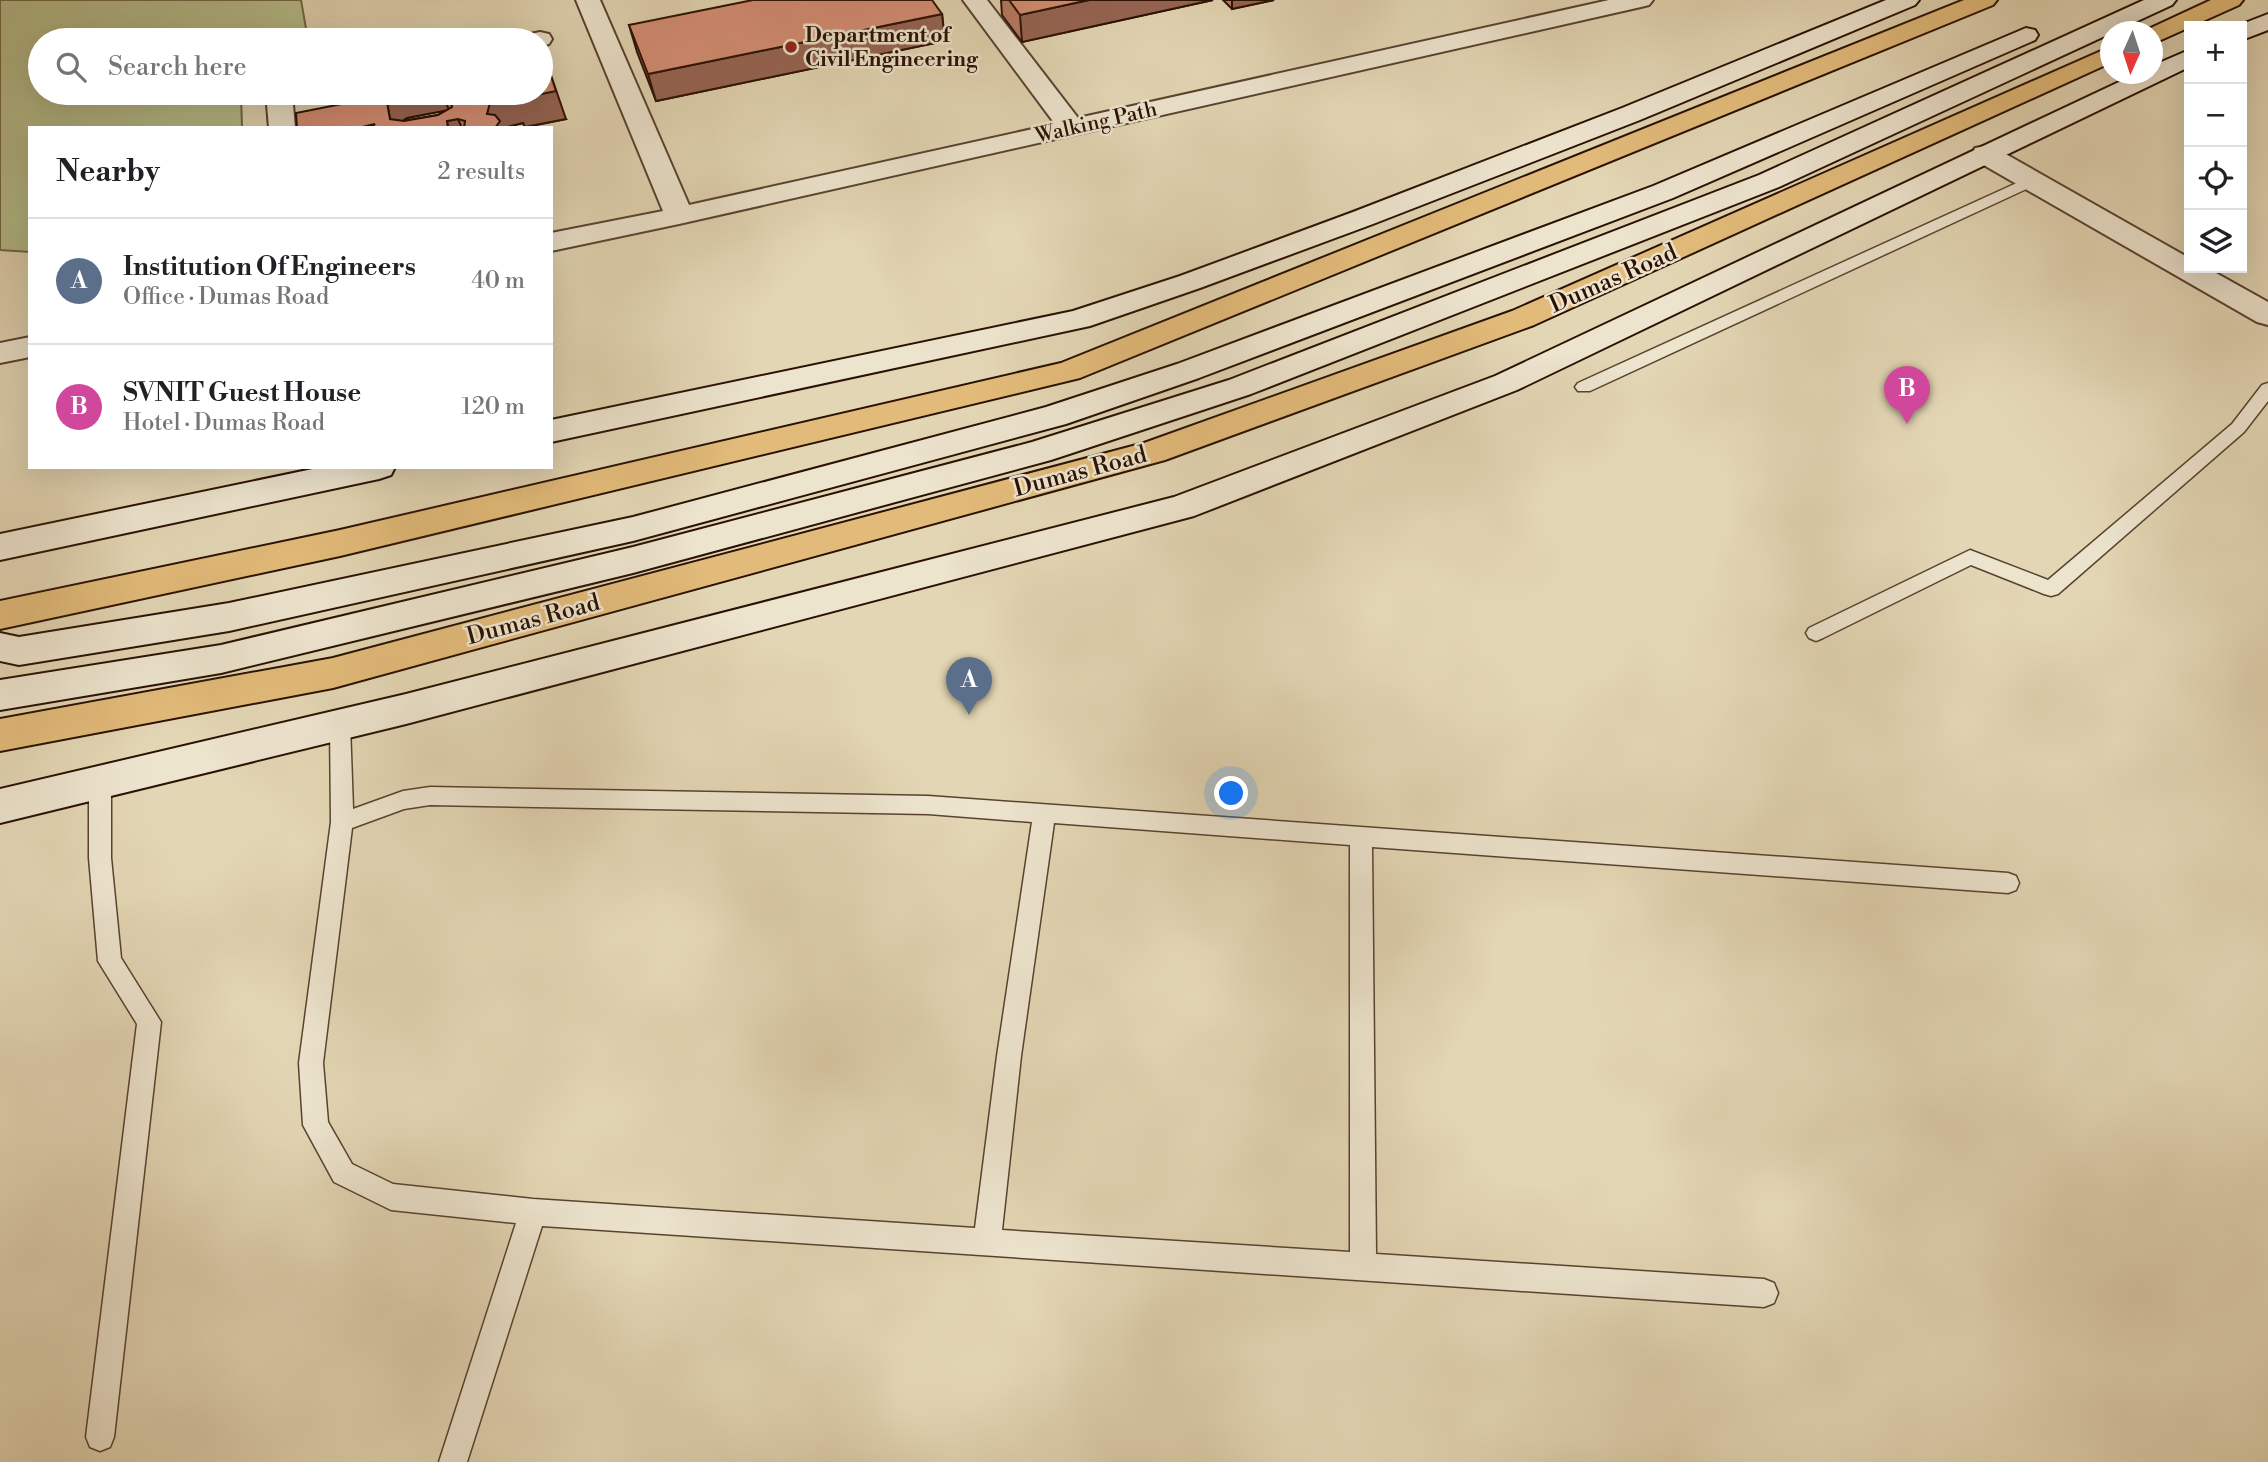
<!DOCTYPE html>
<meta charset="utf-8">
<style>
body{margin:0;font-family:"Libre Bodoni",serif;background:#f6f6f6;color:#202124}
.controls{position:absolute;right:21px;top:21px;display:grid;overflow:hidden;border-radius:0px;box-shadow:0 7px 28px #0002}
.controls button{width:63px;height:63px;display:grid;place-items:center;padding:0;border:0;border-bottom:2px solid #e0e0e0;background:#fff;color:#202124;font:35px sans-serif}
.compass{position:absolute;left:2100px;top:21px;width:63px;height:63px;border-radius:50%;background:#fff;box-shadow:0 7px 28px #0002;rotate:183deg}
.you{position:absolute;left:1232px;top:794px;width:24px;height:24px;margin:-18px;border:5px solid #fff;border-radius:50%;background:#1a73e8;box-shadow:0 0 0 10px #1a73e833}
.badge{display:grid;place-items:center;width:46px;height:46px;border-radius:50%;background:#8f2418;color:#fff;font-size:23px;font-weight:700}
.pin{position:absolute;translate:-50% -58px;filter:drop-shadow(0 2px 4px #0008)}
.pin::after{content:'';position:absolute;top:37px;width:24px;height:21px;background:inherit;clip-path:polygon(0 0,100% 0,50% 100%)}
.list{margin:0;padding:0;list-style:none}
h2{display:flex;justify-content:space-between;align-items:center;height:91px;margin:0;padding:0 28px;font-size:30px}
h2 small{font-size:23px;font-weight:400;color:#757577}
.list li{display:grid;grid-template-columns:46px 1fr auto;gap:21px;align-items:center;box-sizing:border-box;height:126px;padding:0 28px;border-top:2px solid #e0e0e0}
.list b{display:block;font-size:26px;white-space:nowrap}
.list p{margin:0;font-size:23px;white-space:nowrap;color:#757577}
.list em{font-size:23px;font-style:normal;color:#757577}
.icon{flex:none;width:38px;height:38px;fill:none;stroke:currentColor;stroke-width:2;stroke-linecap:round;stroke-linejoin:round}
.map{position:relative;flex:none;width:2268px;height:1462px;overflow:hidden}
.search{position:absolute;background:#fff;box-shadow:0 7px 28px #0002;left:28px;top:28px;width:525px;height:77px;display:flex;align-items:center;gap:18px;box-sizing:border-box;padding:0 24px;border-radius:38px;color:#757577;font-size:26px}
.panel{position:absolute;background:#fff;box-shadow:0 7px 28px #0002;left:28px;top:126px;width:525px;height:343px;border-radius:0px}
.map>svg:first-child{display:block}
.green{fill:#b6bd8b;stroke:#706747;stroke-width:2}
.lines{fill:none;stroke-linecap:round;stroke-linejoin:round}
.lane-casing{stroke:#58422f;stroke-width:3}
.street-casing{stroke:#58422f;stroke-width:4}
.secondary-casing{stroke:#2a1103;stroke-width:4}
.primary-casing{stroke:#2a1103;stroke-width:4}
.lane{fill:#ede4ce;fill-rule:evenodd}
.street{fill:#ede4ce;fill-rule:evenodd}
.secondary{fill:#ede4ce;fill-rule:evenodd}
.primary{fill:#e2bb7a;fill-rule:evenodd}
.wall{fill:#b87b65;stroke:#2a1103;stroke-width:2;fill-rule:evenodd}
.shaded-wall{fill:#966453;stroke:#2a1103;stroke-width:2}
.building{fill:#d68f76;stroke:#2a1103;stroke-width:2}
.poi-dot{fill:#8f2418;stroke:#ede4ce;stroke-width:2.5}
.labels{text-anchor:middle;stroke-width:5;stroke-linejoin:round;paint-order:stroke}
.far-poi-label{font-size:21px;font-weight:bold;fill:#2a1103;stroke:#ede4ce;text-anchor:start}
.far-street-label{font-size:21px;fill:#2a1103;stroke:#ede4ce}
.street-label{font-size:24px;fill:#2a1103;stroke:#ede4ce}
</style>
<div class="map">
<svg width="2268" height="1462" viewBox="0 0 2268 1462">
<rect width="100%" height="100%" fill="#e3d6b4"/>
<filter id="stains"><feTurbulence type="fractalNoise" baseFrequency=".00286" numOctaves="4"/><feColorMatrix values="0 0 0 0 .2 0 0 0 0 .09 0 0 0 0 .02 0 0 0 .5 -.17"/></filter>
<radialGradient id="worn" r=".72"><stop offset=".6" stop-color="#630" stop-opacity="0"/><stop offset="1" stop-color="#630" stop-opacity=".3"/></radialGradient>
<polygon class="green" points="0,0 301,0 308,40 40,40 40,93 241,93 242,128 30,128 30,252 0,250"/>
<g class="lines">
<g class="lane-casing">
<g id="lane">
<polygon points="2032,176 2040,181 2037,184 1590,391 1578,391 1575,387 1578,383"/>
<polygon points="2268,383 2268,401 2244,432 2058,594 2051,596 2044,594 1971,565 1823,638 1816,641 1809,638 1806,633 1809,628 1970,550 2048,580 2232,424 2262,385"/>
<path d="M340,716L347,718L350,724L353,809L403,791L430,787L928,796L2008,873L2016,876L2019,883L2016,890L2008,893L1372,847L1376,1254L1764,1279L1774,1283L1778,1293L1774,1303L1764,1307L542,1226L467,1462H439L516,1223L391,1210L334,1182L303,1125L299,1063L331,822L330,724L333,718ZM430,805L928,814L1032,822L997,1056L975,1228L533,1199L393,1184L352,1164L328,1122L323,1063L352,828L404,809ZM1054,823L1350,845V1252L1002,1230L1021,1056Z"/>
<polygon points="100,773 108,776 111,782 111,858 121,958 161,1022 114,1437 110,1447 100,1451 90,1447 86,1437 137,1024 98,961 89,858 89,782 92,776"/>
</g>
</g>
<g class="street-casing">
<g id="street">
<polygon points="576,0 600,0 689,205 1055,124 963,0 987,0 1078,118 1609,0 1653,0 1649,5 1641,7 679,224 551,251 551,233 663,211"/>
<polygon points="540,32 549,34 552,39 549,44 541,46 541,40 522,40 525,35"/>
<polygon points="266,93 292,93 295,128 269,128"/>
<polygon points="1985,146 1995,148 2189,258 2189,268 2207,268 2268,302 2268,325 2257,322 1975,160 1972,154 1975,148"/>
<polygon points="30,337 30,357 0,363 0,343"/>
</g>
</g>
<g class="secondary-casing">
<g id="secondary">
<polygon points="1886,0 1919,0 1915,5 1640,120 1373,224 1200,288 1090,326 551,442 551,420 1073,311 1180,276 1353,212 1622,108"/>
<polygon points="2144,0 2176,0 2172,5 1779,187 1251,394 1051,460 633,573 221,673 0,710 0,680 221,645 633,547 1032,442 1229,380 1759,175"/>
<polygon points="2268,14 2268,30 2242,40 2242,26 2237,26"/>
<polygon points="2026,28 2035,30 2038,35 2035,40 1673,198 1199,378 1066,424 633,541 229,631 19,665 0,661 0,633 19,637 229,603 633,517 1046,407 1177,364 1653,186"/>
<polygon points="2189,50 2189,67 1517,390 1194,516 406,724 0,823 0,789 406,694 1174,497 1495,376 2136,74 2152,74 2152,66"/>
<polygon points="322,467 395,467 391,475 379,479 0,560 0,534"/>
</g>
</g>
<g class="primary-casing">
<g id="primary">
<polygon points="1964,0 1997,0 1993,5 1080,378 340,556 0,629 0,601 340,530 1061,363"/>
<polygon points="2211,0 2243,0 2239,5 2161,40 2152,42 2152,32 2142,32"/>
<polygon points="2110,47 2110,63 1534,325 1165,460 333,688 0,751 0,719 333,658 1144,443 1512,311"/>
</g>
</g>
<use href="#lane" class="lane"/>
<use href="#street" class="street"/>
<use href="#secondary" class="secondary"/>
<use href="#primary" class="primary"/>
</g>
<g class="wall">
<polygon points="1001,0 1213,0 1022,42 1002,15"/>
<polygon points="1223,0 1274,0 1232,9"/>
<polygon points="942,14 945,41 656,101 637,52 629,25"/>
<path d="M338,93H541L566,119L525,127L523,123L503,128H297L343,104ZM445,110L438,115L403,121L407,118Z"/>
</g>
<g class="shaded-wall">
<polygon points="1089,0 1213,0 1022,42 1020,15"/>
<polygon points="1232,0 1274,0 1232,9"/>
<polygon points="942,14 945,41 656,101 648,74"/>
<polygon points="546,61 566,119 525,127 523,123 503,128 492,128 487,114 490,93"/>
<polygon points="391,93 442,93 449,110 407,118 398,124 390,119 386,97"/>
<polygon points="458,119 462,128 448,128 447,121"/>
</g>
<g class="building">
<polygon points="753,0 932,0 942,14 648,74 629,25"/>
<polygon points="1009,0 1089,0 1020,15"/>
<polygon points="546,61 556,91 514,100 513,95 491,99 487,114 495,115 500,121 495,128 464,128 465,121 458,119 447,121 448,128 370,128 375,124 358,128 297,128 296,113 372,98 346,97 338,93 391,93 386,97 390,119 404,121 438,115 452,107 449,93 541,93 541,63"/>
</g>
<circle class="poi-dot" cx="791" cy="47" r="7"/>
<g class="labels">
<g class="far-poi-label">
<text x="805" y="42">Department of<tspan x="805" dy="24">Civil Engineering</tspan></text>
</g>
<g class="far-street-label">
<text transform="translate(1096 122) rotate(-13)" y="7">Walking Path</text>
</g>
<g class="street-label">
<text transform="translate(1613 278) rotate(-24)" y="8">Dumas Road</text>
<text transform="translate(1080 471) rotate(-15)" y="8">Dumas Road</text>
<text transform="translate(533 619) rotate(-15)" y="8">Dumas Road</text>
</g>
</g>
<rect width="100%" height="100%" filter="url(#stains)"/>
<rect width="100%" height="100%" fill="url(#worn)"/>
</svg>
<div class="controls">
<button>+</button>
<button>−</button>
<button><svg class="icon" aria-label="locate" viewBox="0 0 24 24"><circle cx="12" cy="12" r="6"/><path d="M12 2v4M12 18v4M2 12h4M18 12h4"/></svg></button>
<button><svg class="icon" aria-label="layers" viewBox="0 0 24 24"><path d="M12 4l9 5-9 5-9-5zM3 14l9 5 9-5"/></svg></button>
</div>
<svg class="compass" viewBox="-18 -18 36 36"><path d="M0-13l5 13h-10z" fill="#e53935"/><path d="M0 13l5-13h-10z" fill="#757577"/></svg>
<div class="you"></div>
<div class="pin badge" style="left:969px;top:715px;background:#5c6f8a">A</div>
<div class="pin badge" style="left:1907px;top:424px;background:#d1479c">B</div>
<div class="search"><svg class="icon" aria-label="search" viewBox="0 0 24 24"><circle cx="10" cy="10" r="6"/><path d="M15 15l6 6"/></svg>Search here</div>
<section class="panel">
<h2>Nearby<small>2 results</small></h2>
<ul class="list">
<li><span class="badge" style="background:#5c6f8a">A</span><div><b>Institution Of Engineers</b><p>Office · Dumas Road</p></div><em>40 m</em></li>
<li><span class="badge" style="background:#d1479c">B</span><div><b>SVNIT Guest House</b><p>Hotel · Dumas Road</p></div><em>120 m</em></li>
</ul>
</section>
</div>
